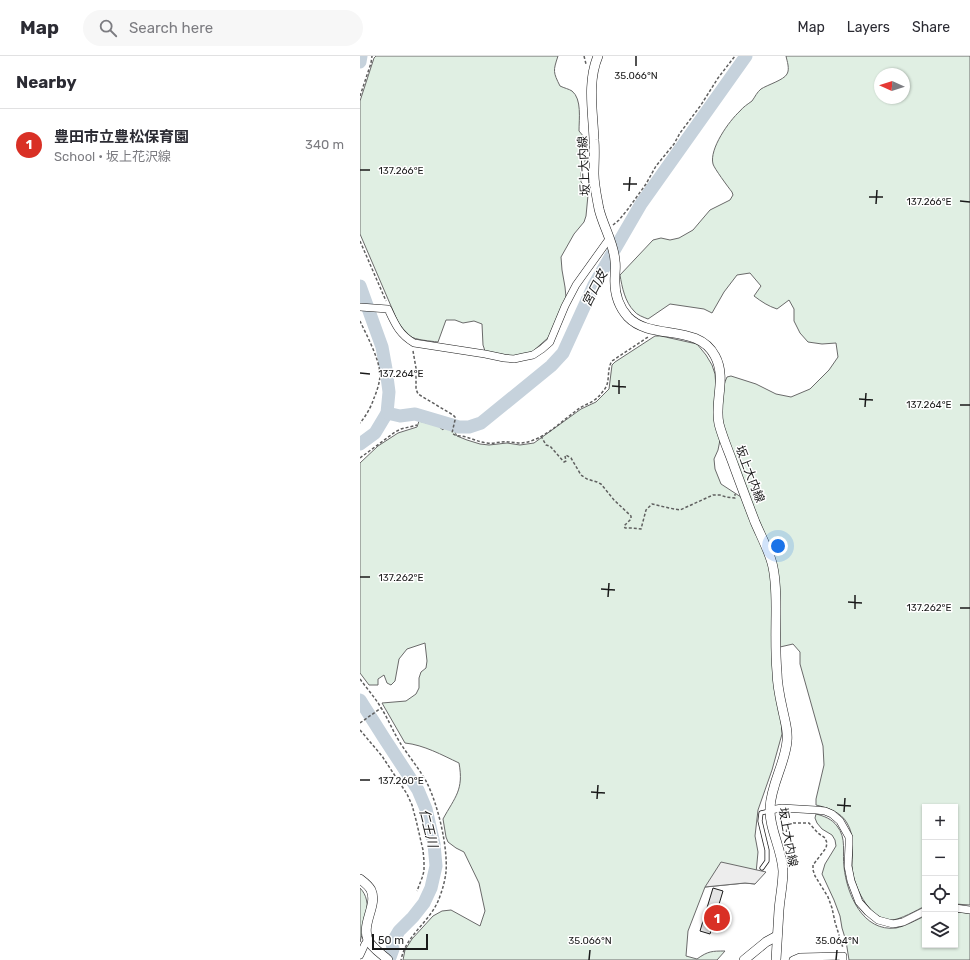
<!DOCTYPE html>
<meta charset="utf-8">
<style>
body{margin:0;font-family:Rubik,"Noto Sans JP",sans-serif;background:#f7f7f7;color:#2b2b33}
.controls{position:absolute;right:12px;bottom:12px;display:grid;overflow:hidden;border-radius:0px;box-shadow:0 1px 3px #0004}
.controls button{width:36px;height:36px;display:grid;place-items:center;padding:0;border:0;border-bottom:1px solid #e1e1e2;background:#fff;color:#2b2b33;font:20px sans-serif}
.compass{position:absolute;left:514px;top:12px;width:36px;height:36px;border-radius:50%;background:#fff;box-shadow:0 1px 3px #0004;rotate:273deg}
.scale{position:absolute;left:12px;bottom:10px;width:56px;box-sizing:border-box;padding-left:4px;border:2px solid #1a1a1a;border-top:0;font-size:11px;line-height:14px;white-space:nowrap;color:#1a1a1a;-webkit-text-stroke:3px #fff;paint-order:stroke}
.you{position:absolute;left:418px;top:490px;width:14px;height:14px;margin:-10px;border:3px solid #fff;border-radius:50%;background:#1a73e8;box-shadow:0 0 0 6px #1a73e833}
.badge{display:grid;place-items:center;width:26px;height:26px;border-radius:50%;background:#d93025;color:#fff;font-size:13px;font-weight:700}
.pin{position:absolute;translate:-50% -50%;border:2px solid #fff;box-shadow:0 1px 4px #0006}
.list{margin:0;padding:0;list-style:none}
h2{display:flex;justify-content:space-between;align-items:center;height:52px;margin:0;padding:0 16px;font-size:17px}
h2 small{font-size:13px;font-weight:400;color:#7c7c81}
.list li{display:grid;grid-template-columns:26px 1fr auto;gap:12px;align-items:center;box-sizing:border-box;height:72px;padding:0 16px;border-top:1px solid #e1e1e2}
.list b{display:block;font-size:15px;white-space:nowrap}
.list p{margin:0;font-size:13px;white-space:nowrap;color:#7c7c81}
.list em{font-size:13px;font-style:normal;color:#7c7c81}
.icon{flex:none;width:22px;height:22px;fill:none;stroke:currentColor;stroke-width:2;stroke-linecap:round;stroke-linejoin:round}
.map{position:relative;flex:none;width:610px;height:904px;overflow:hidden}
header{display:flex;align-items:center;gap:24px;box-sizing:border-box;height:56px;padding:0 20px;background:#fff;border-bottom:1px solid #e1e1e2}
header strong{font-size:19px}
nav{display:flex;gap:22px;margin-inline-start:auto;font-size:14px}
.search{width:280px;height:36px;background:#f7f7f7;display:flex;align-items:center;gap:10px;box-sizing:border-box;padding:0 14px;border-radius:22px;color:#7c7c81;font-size:15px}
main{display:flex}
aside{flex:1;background:#fff}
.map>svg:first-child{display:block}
.green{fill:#e0efe3;stroke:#6a6a6a;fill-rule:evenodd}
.parking{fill:#ededed;stroke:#6a6a6a}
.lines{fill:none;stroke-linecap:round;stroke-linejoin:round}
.river{stroke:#c6d2dc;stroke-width:13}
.building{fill:#e6e6e6;stroke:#1a1a1a}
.lane-casing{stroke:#1a1a1a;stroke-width:5}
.street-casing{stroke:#1a1a1a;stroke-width:8}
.secondary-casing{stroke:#1a1a1a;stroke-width:10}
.path{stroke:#5f5f5f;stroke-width:1.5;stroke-dasharray:3 2;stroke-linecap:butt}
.lane{stroke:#fff;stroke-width:3.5}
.street{stroke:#fff;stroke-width:7}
.secondary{stroke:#fff;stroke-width:9}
.ticks{fill:none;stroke:#1a1a1a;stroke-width:1.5}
.labels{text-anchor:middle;stroke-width:3;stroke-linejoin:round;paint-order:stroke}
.street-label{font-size:12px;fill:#1a1a1a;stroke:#fff}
.water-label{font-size:13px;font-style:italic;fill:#1a1a1a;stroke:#fff}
.ticks-label{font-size:10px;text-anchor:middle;fill:#1a1a1a;stroke:#fff;stroke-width:3;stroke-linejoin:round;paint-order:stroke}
</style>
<header>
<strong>Map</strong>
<div class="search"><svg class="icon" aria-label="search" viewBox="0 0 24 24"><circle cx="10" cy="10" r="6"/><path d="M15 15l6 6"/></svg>Search here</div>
<nav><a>Map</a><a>Layers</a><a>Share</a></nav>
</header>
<main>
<aside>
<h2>Nearby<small></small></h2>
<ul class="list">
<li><span class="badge">1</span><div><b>豊田市立豊松保育園</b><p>School · 坂上花沢線</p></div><em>340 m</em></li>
</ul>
</aside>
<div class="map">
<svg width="610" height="904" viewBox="0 0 610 904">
<rect width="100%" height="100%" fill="#fff"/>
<g class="green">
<path d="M16,0H198C193,15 193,16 200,30C204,32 209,33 212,35C222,43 219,63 219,75L224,81L225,100V108L221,114V126L226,131L228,139L226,160L224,166L214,178L201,201L202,214L205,231L206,241L189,281L172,296L155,300L145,299L125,295L123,289L122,268L114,265L103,267L95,264H86L78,286C70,285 56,284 49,280C44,276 40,269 37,264L0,178V45L14,2Z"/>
<path d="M426,0H610V849L595,848V751H565V850C557,854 540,864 531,864C509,864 492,828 492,809C492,794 495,780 487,767C481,756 468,752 456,749V743L464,709L463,690L440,608V596L433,588L420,591L419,531L362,366C361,352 361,333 367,321L371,320L396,328L416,338L431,341L450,333L469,314L478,301L476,287L462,288L448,286L440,277L434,265V253L429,244L417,253C408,250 402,246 394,240L401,230L390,217L377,219L364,236L352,257L344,253L310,248L288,263C283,261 277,259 274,255C265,246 262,231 260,219L293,184L301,182L310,184L319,182L333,174L350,154L370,144L373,139L372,136C368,131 354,112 353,108C349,93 369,65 380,55C383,51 388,48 392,45C395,41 397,36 401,33C407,29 424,24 427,18C430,13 427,5 426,0ZM520,18H544V42H520Z"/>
<path d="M295,280H301L337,288L346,299L352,309L355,318L360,384L358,394L354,403L355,413L361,428L384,443L409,508L412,522L422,678L412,714L398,754L395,780L398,796L395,828L385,827L345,831L328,875L326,900L337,903C348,895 352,895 365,895L357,904H43L45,894L52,883L73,860L82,855L91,854L120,870L125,855L119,827L104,796L96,792L88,786L86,781L83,763C95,741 104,734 99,707C82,699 64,689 45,687L22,647L46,645L56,638L59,632V622L61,616L66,612L67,605L65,587L47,593L39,603L35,625L31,629L27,627L24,619L18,623V629H9L0,617V407L18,390L38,377L57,371L59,365L78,370L83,374L84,371L90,373L94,374L97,380L107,384L120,388L129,389L147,387L160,389L174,387L221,353L236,346L249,333L252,309L255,306Z"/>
<path d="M456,758C464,760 472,763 477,770C487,782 482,797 484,811C487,839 503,876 536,872C546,870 556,864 565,860V889H595V856L610,857V904H489L486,885L482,872L480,860L474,844L462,818L465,808L476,790L475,784L472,779L462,773L457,767L455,762Z"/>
<path d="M0,832C14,846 4,869 0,886Z"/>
</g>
<polygon class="parking" points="361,806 406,816 395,828 385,827 345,831"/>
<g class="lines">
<g class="river">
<polyline points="0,6 1,0"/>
<polyline points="0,230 22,291 26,313 29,336 27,357 15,377 0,388"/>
<polyline points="27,357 40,360 55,358 99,371 109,371 121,367 191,310 203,297 234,229 281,148 386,0"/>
<polyline points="0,644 24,682 58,734 66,753 74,788 76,810 71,832 64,847 53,861 39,875 32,887 33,893 29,904"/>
</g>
</g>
<polygon class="building" points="353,832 363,835 350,878 340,875"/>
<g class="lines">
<g class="lane-casing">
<polyline id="lane" points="402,812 407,805 407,794 400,765 401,757 409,755"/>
</g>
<g class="street-casing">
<g id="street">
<path d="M0,251L28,253C35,268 39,278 54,287L125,298L144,302L154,303L163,301L173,299L182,293L190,286L205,250L216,229L249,183"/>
<polyline points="410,754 422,752 456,754 465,755 472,758 480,765 489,781 489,789 488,810 491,825 499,846 508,856 518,864 533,868 543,866 565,855"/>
<polyline points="595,852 610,854"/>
<polyline points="0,899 5,888 8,884"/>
<polyline points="433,904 440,901 483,900 483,904"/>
</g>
</g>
<g class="secondary-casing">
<g id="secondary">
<path d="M238,0C227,26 233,56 234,84C235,95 234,107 234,118C234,129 237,142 239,153C243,170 254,187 255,205C256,210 255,215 255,220C254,235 257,249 268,261C291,285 338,267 355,300C367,322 354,346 359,368C363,383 369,396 374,410C381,429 388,448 395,466C401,480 408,493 412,507C416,522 416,537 416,552C416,573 415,595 417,616C417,631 421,646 424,660C426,669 428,676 427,685C425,708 411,728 410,752C409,773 422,793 423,815C423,828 420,841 419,854C418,871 417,887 416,904"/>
<path d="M0,823C4,826 9,830 11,834C18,849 1,867 8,884C12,892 22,898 28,904"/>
<polyline points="384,904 406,886 417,880"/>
</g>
</g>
<g class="path">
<polyline points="224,0 226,8"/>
<polyline points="0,40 11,7 12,0"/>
<polyline points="253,169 259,164 268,153 286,128 296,110 314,88 320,77 341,49 358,22 375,0"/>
<polyline points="0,185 26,245"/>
<path d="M0,265C7,280 19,302 20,318C20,326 17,335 14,342C11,351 6,360 0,367"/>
<path d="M53,295L56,312V333L58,338L93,359L95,361V364L92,377C96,381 101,379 106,381C113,383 119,386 127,387C134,388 141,385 148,386C152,386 156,387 160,387C183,386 202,364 220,352C224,349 229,348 233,345C238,342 241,338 244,334C251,326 246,314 252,305L288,281"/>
<polyline points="181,380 186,389 190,390 204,406 206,405 205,400 206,399 211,402 221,419 227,423 237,426 241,428 254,444 271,460 271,463 264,470 265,472 272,472 281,473 286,454 292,448 309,452 320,454 353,439 360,439 366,441 375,442 375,438"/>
<polyline points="0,402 35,376 41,373 57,369"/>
<path d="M0,623C8,634 17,644 23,655C29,665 33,675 39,685C47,698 58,711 66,725C78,748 88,791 86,816C85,824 83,832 80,840C72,865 46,878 41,904"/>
<polyline points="0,667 21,652"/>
<polyline points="0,674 22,700 47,738 52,749 56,764 63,794 64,805 64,815 62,822 57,835"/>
<polyline points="426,786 427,767 449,767 458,777 465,782 467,787 466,792 453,809 453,814 455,820 468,841 472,852 475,866 483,892"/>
</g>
<use href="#lane" class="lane"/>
<use href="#street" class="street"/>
<use href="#secondary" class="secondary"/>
</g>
<path class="ticks" d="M276,10V0M0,114H10M263,128H277M269,135L270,121M509,141H523M600,145L610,146M516,148L517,134M0,317L10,318M252,330L266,331M259,338V324M499,343L513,344M600,349H610M505,351L506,337M0,521H10M241,533L255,534M248,541L249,527M488,546L502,547M600,552H610M495,553V539M0,724H10M231,736L245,737M237,743L238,729M477,749L491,750M484,756L485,742M229,904L230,894M476,904L477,894"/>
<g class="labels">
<g class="street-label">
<text transform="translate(224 110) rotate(-93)" y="4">坂上大内線</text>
<text transform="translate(390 418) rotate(69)" y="4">坂上大内線</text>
<text transform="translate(428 781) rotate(80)" y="4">坂上大内線</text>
</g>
<g class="water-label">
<text transform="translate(234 232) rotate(-63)" y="5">宮口皮</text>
<text transform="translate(69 772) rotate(76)" y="5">仁王川</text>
</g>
</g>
<g class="ticks-label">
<text x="276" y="23">35.066°N</text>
<text x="41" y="118">137.266°E</text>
<text x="569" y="149">137.266°E</text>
<text x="41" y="321">137.264°E</text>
<text x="569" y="352">137.264°E</text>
<text x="41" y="525">137.262°E</text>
<text x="569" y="555">137.262°E</text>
<text x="41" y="728">137.260°E</text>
<text x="230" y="888">35.066°N</text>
<text x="477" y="888">35.064°N</text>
</g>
</svg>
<div class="controls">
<button>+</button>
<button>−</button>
<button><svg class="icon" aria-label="locate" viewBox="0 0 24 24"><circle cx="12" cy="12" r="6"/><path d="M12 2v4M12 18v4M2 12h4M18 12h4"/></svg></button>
<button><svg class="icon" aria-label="layers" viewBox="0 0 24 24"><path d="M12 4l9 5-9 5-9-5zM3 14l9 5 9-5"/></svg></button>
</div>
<svg class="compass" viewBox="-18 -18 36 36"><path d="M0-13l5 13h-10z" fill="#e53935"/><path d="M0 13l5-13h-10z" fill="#7c7c81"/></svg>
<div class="scale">50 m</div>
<div class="you"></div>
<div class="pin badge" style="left:357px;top:862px">1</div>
</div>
</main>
